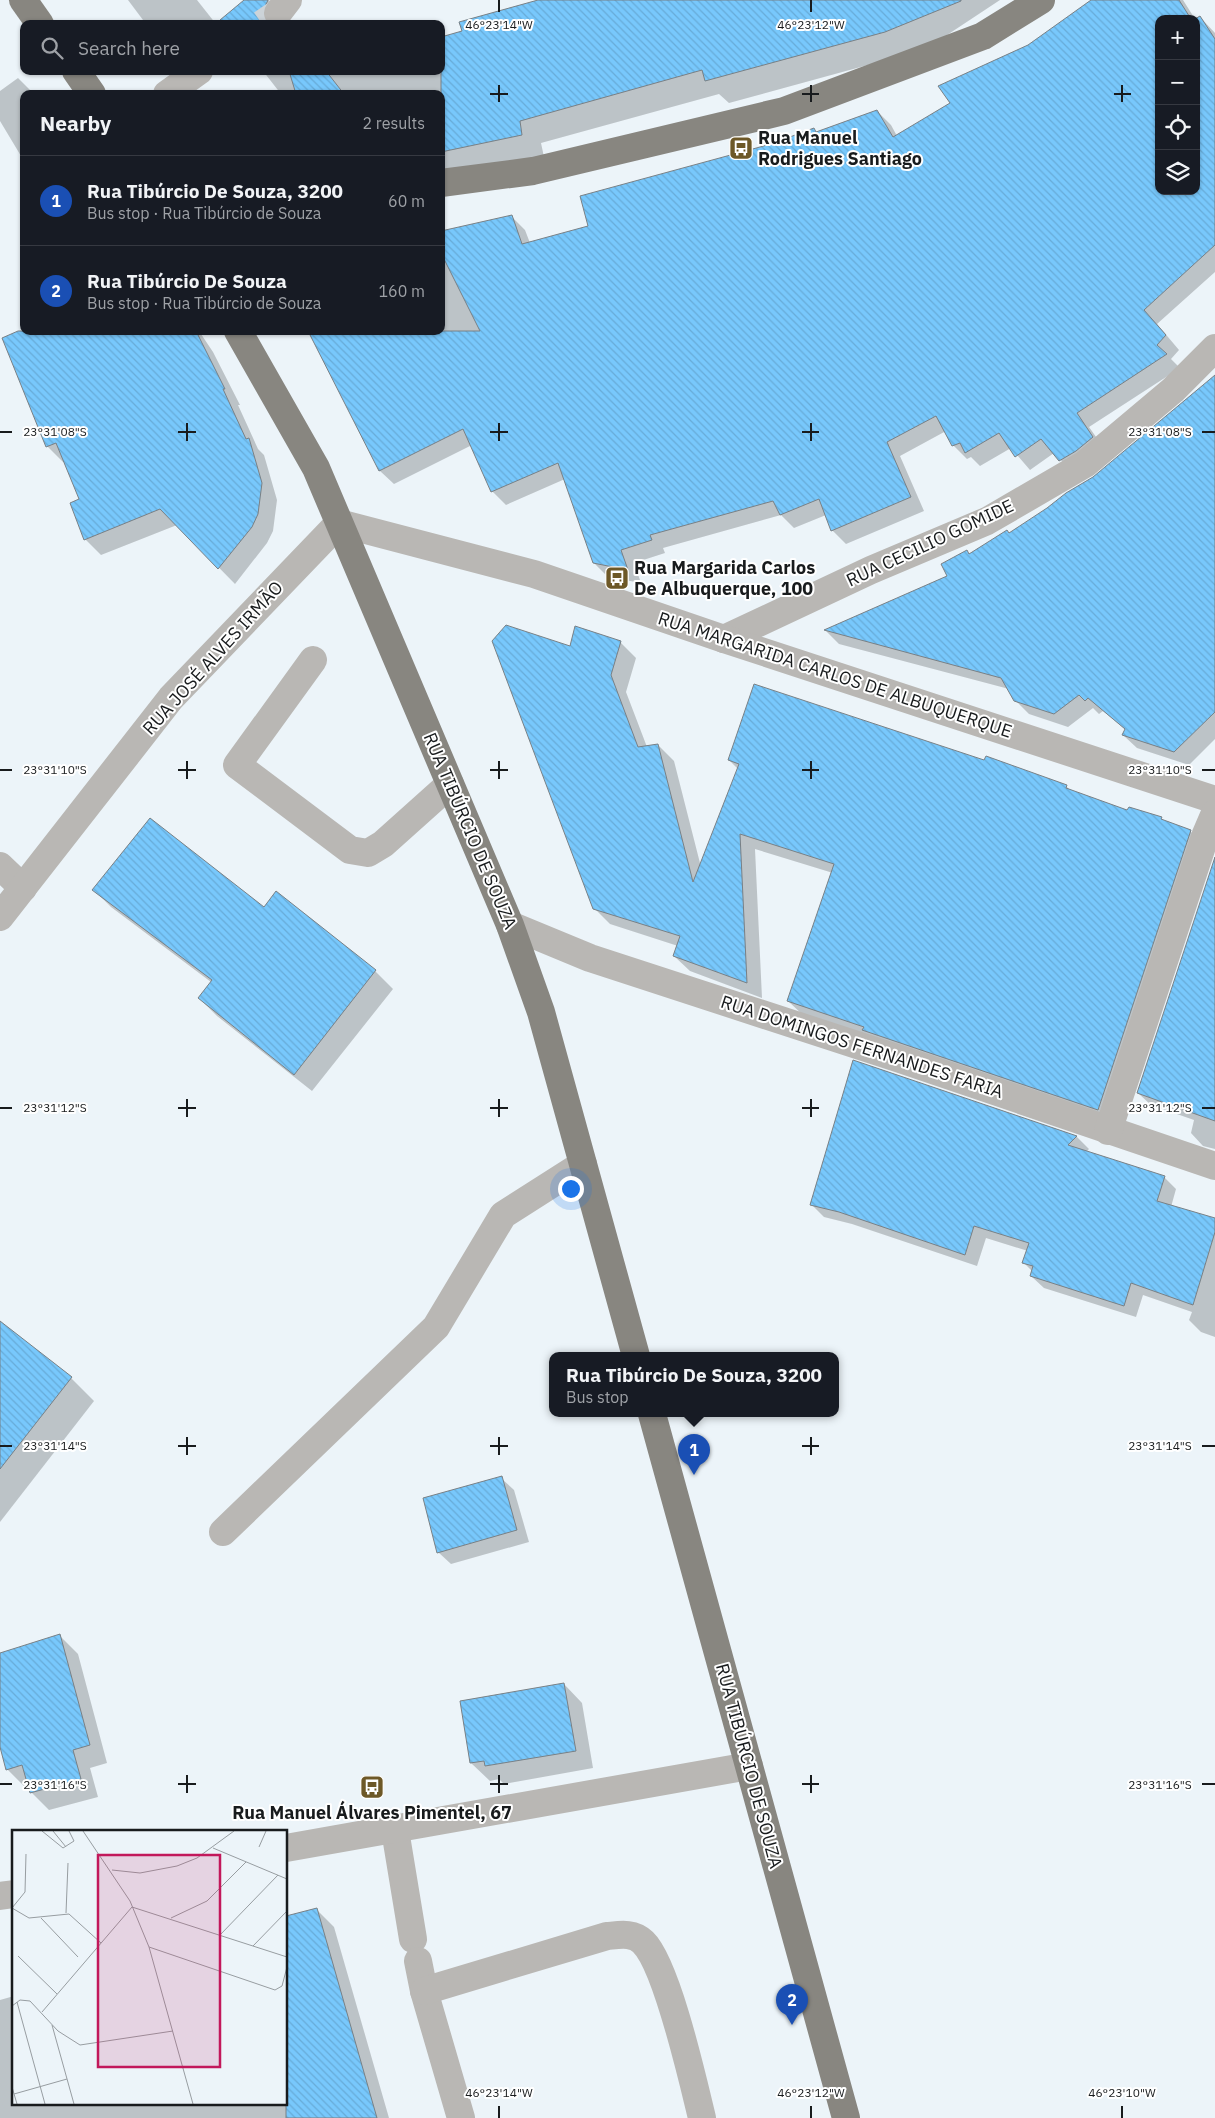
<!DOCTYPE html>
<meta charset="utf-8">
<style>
body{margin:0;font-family:"IBM Plex Sans",sans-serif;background:#242831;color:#f1f3f6}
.controls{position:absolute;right:15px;top:15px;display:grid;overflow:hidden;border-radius:10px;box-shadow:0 1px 4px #0004}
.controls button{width:45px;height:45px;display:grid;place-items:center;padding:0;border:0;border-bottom:1px solid #363941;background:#171b24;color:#f1f3f6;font:25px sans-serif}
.you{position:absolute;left:570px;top:1188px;width:18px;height:18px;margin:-12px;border:4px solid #fff;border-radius:50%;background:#1a73e8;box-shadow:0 0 0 8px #1a73e833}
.badge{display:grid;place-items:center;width:32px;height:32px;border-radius:50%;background:#b6ad99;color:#fff;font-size:16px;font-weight:700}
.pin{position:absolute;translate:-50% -41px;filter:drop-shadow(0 1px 2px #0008)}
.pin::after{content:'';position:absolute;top:26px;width:18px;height:15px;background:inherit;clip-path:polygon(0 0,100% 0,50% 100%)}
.popup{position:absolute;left:549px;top:1352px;width:290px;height:65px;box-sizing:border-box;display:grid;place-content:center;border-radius:10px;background:#171b24;filter:drop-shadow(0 1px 4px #0005);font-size:16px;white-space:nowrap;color:#9ea1a6}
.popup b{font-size:19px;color:#f1f3f6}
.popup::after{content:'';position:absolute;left:50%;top:100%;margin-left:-10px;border:10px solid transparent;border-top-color:#171b24}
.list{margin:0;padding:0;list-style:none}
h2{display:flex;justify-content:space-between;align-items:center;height:65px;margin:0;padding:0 20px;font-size:21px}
h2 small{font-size:16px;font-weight:400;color:#9ea1a6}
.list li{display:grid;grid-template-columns:32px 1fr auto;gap:15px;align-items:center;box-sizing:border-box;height:90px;padding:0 20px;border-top:1px solid #363941}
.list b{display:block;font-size:19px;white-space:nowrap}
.list p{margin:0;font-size:16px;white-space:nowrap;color:#9ea1a6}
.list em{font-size:16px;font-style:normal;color:#9ea1a6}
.icon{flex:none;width:28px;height:28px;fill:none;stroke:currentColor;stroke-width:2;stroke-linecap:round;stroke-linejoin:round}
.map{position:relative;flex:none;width:1215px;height:2118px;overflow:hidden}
.search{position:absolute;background:#171b24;box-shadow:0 1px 4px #0004;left:20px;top:20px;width:425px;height:55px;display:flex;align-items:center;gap:12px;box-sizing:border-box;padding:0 18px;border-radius:10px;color:#9ea1a6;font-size:19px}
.panel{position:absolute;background:#171b24;box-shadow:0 1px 4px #0004;left:20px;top:90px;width:425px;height:245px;border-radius:10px}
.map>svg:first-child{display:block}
.shadow{fill:#0003}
.building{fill:url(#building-back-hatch);stroke:#798085}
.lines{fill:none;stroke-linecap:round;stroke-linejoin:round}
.minor-tunnel{stroke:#ccd3d8;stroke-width:28;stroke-dasharray:28 14;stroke-linecap:butt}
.minor{stroke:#b9b7b4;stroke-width:28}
.major{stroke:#888680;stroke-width:28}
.ticks{fill:none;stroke:#181b1d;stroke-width:2}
.labels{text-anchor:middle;stroke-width:4;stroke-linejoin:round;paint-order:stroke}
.poi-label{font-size:18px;font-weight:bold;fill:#181b1d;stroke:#fff;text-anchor:start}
.street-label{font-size:18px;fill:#181b1d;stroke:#fff}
.inset-road{fill:none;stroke:#979da1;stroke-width:1}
.view{fill:#c2185b;fill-opacity:0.15;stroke:#c2185b;stroke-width:2.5}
.inset-edge{fill:none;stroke:#181b1d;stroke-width:2.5}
.ticks-label{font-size:12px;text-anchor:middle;fill:#181b1d;stroke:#fff;stroke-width:4;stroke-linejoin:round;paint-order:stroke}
</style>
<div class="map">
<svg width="1215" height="2118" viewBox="0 0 1215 2118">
<defs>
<pattern id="building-back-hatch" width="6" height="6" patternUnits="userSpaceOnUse" patternTransform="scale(1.25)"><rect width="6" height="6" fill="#78c8fc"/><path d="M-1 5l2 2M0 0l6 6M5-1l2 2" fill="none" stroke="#67abd8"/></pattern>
</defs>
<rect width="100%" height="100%" fill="#ecf4f9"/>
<g class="shadow">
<polygon points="128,0 197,0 216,24 146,24"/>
<polygon points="246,0 269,0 289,24 224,24"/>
<polygon points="542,0 1000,0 938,41 908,54 729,103 719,94 541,143 544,157 450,177 441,168 441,94 281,94 263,71 441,71 463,32"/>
<polygon points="1094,0 1183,0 1195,19 1159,19 1159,191 1196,191 1200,17 1215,33 1215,272 1157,324 1179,350 1171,359 1180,368 1089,427 1106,451 1074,474 1054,453 1030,470 1011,448 980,466 971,457 967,459 953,445 946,431 900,456 924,511 846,544 832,530 826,515 794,528 781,515 663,548 665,553 634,563 641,583 608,577 594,563 565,479 506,505 492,491 472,445 394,484 380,471 310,331 441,331 441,232 511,216 525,230 530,243 590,226 817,133 877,111 891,125 897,136 952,103"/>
<polygon points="18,78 34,94 24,94 24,161 0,121 0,91"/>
<polygon points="24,330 199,331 213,352 240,405 238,405 258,449 264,455 277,500 273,531 267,543 235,584 177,525 101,555 85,539 81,500 65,462 63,462 47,446 4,338"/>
<polygon points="1215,377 1215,739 1189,765 1137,748 1123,735 1126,730 1103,711 1099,714 1093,708 1068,727 1029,714 1015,700 1009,689 839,644 826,631 949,576 967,551 970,555 1009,534 1094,478"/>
<polygon points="620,642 636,658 626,692 647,747 658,745 674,761 701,867 738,769 729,760 985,761 1066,786 1072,792 1128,812 1161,818 1164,822 1190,831 1206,846 1114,1125 804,1016 788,1001 833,873 755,849 762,998 690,971 674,956 678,946 610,924 594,908 570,647"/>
<polygon points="1215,861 1215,1149 1203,1146 1191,1133 1194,1120 1151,1105 1138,1093"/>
<polygon points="93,889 264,909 276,893 375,971 393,989 312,1091 217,1016 199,998 211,982 111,907"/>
<polygon points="854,1062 1077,1137 1089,1149 1086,1152 1164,1177 1176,1189 1171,1207 1215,1220 1215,1337 1201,1332 1189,1320 1192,1312 1143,1295 1136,1317 1044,1288 1031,1276 1032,1271 1024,1263 1028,1251 986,1238 977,1266 852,1224 824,1217 811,1204"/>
<polygon points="0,1322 71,1378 94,1401 0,1522"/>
<polygon points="501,1478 514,1490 529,1542 451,1564 438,1552"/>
<polygon points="60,1636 78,1654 107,1763 90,1768 98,1797 49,1810 31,1792 29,1786 25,1787 7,1769 0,1742 0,1655"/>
<polygon points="564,1684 582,1703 593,1768 504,1784 499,1779 490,1781 471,1763 461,1702"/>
<polygon points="316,1909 334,1927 389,2118 0,2118 0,2000 14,1996 14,2104 286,2104"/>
</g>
<g class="building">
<polygon points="244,0 268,0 263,11 263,18 267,24 223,24 220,20"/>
<polygon points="538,0 961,0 961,1 885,32 705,81 702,70 520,121 522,135 441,152 441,37 462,31 459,22"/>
<polygon points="1091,0 1179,0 1191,19 1159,19 1159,191 1196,191 1195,19 1200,16 1215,39 1215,245 1144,310 1166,335 1157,345 1167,354 1077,413 1093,437 1076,451 1059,461 1041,439 1015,457 999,433 965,453 960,443 952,446 936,416 887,442 911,497 831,531 819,499 780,515 773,501 650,535 652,540 621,550 628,570 593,563 558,463 491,492 463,429 379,471 308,331 480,331 441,253 441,231 512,215 522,244 588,226 580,196 771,144 814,128 816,132 877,110 893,137 950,103 938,86 1028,45"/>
<polygon points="289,71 326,71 344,94 296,94"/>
<polygon points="18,331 196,331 225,389 223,389 246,439 249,438 262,483 258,514 252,527 218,569 160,509 84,540 70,503 79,499 56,443 46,447 2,338"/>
<polygon points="1215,375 1215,712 1174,752 1122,735 1125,729 1088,698 1085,701 1079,695 1054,714 1014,701 1001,678 824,630 947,576 941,564 967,550 969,554 1007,530 1009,533 1047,508 1066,493 1093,477"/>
<polygon points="506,625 570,646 575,626 621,641 611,675 638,747 658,744 693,882 739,764 728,760 754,684 984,760 986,756 1067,785 1066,788 1127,810 1129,807 1162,817 1161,819 1191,830 1098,1110 862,1030 864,1027 787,1001 834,864 740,834 747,983 673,956 680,936 593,909 492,641"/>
<polygon points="150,818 264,907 276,891 376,970 294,1075 198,998 212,980 92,890"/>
<polygon points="1215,857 1215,1121 1137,1093"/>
<polygon points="853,1060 1077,1136 1068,1145 1165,1176 1157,1201 1215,1218 1215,1232 1193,1305 1131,1283 1124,1306 1030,1276 1033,1266 1022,1263 1029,1243 974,1226 965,1255 839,1212 810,1205"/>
<polygon points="0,1321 72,1377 0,1469"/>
<polygon points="502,1476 517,1530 437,1553 423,1498"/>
<polygon points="60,1634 90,1745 73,1750 81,1779 30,1793 22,1765 6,1770 0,1747 0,1653"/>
<polygon points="564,1683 576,1751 485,1766 484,1761 470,1763 460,1701"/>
<polygon points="317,1908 377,2118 286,2118 286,1916"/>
</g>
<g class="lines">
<polyline class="minor-tunnel" points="262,24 278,13"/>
<g class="minor">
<polyline points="278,13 288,0"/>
<polyline points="167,94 199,71"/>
<polyline points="724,639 871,570 987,521 1085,464 1173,390 1215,348"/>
<polyline points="313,660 237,765 350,850 368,853 383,844 450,784"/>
<polyline points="0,866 23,888"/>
<polyline points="0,917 171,698 339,523 534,574 724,639 1215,800"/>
<polyline points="510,925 590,958 900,1059 1215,1166"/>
<polyline points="1108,1131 1206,834 1215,813"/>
<polyline points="223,1532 436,1327 503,1215 583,1164"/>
<polyline points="395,1830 413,1939"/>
<polyline points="286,1848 749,1766"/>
<polyline points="0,1896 14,1894"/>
<polyline points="418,1961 424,1991 461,2118"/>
<path d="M424,1991L607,1936C619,1935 633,1932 643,1942C667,1965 693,2081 702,2118"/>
</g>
<g class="major">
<polyline points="23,0 40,24"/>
<polyline points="76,71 92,94"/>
<polyline points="441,183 533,171 784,111 983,36 1041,0"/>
<polyline points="238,331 316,468 510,925 541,1012 636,1356"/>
<polyline points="652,1414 846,2118"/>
</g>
</g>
<path class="ticks" d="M499,0V12M811,0V12M499,85V102M811,85V102M1122,85V102M490,94H508M802,94H819M1114,94H1131M187,423V441M499,423V441M811,423V441M0,432H12M178,432H196M490,432H508M802,432H819M1202,432H1215M187,761V779M499,761V779M811,761V779M0,770H12M178,770H196M490,770H508M802,770H819M1202,770H1215M187,1099V1117M499,1099V1117M811,1099V1117M0,1108H12M178,1108H196M490,1108H508M802,1108H819M1202,1108H1215M187,1437V1455M499,1437V1455M811,1437V1455M0,1446H12M178,1446H196M490,1446H508M802,1446H819M1202,1446H1215M187,1775V1793M499,1775V1793M811,1775V1793M0,1784H12M178,1784H196M490,1784H508M802,1784H819M1202,1784H1215M499,2106V2118M811,2106V2118M1122,2106V2118"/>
<defs>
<g id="bus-square" transform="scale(1.25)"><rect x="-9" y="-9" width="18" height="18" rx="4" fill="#6d5827" stroke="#fff"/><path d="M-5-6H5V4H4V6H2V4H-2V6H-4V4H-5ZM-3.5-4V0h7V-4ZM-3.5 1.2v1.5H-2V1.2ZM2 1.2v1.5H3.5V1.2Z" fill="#fff"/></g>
</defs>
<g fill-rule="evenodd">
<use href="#bus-square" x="741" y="148"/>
<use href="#bus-square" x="617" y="578"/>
<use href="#bus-square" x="372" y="1787"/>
</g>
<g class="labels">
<g class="poi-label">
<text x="758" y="144">Rua Manuel<tspan x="758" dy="21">Rodrigues Santiago</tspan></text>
<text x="634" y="574">Rua Margarida Carlos<tspan x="634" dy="21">De Albuquerque, 100</tspan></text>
<text x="372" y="1819" text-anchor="middle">Rua Manuel Álvares Pimentel, 67</text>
</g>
<g class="street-label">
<text transform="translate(930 543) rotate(-25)" y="6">RUA CECILIO GOMIDE</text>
<text transform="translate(213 658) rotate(-48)" y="6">RUA JOSÉ ALVES IRMÃO</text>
<text transform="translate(835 675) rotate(18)" y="6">RUA MARGARIDA CARLOS DE ALBUQUERQUE</text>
<text transform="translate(470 831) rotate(67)" y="6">RUA TIBÚRCIO DE SOUZA</text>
<text transform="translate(862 1047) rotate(18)" y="6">RUA DOMINGOS FERNANDES FARIA</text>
<text transform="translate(749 1766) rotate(75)" y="6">RUA TIBÚRCIO DE SOUZA</text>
</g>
</g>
<g transform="translate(12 1830)">
<rect width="275" height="275" fill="#ecf4f9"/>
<path class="inset-road" d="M30,1L51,18L62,11L57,1M41,1L54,17M71,1L118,71L137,117L181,274M247,17L254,1M201,18L275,49M100,40L128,43L165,36L185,28L222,1M0,78L17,88L57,84L89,113M0,78L13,62L14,24M54,83L56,33M29,88L66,127M159,88L195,71L234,32M208,105L266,45M241,116L275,81M137,117L263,160L270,156L275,137M6,126L45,164M5,172L33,274M0,176L8,170L18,171L46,201L68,215L161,201M30,182L120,77L275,127M40,195L62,274M0,257L5,274M2,264L55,249"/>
<path class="view" d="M86,25H208V237H86Z"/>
<rect width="275" height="275" class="inset-edge"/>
</g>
<g class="ticks-label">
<text x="499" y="29">46°23'14"W</text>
<text x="811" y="29">46°23'12"W</text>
<text x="55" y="436">23°31'08"S</text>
<text x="1160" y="436">23°31'08"S</text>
<text x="55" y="774">23°31'10"S</text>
<text x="1160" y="774">23°31'10"S</text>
<text x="55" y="1112">23°31'12"S</text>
<text x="1160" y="1112">23°31'12"S</text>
<text x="55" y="1450">23°31'14"S</text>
<text x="1160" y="1450">23°31'14"S</text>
<text x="55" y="1789">23°31'16"S</text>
<text x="1160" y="1789">23°31'16"S</text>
<text x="499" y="2097">46°23'14"W</text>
<text x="811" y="2097">46°23'12"W</text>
<text x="1122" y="2097">46°23'10"W</text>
</g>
</svg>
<div class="controls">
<button>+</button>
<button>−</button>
<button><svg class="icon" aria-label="locate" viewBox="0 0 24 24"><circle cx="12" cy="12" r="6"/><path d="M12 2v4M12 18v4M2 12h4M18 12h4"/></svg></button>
<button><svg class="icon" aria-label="layers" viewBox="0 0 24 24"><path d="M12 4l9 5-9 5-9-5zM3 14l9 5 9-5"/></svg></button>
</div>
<div class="you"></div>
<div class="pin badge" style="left:694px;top:1475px;background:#1a4fb4">1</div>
<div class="popup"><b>Rua Tibúrcio De Souza, 3200</b>Bus stop</div>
<div class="pin badge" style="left:792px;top:2025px;background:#1a4fb4">2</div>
<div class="search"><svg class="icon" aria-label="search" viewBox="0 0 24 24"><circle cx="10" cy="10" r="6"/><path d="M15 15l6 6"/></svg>Search here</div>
<section class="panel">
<h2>Nearby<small>2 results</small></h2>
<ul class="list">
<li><span class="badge" style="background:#1a4fb4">1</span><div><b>Rua Tibúrcio De Souza, 3200</b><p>Bus stop · Rua Tibúrcio de Souza</p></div><em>60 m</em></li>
<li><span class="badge" style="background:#1a4fb4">2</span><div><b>Rua Tibúrcio De Souza</b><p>Bus stop · Rua Tibúrcio de Souza</p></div><em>160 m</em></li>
</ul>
</section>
</div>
